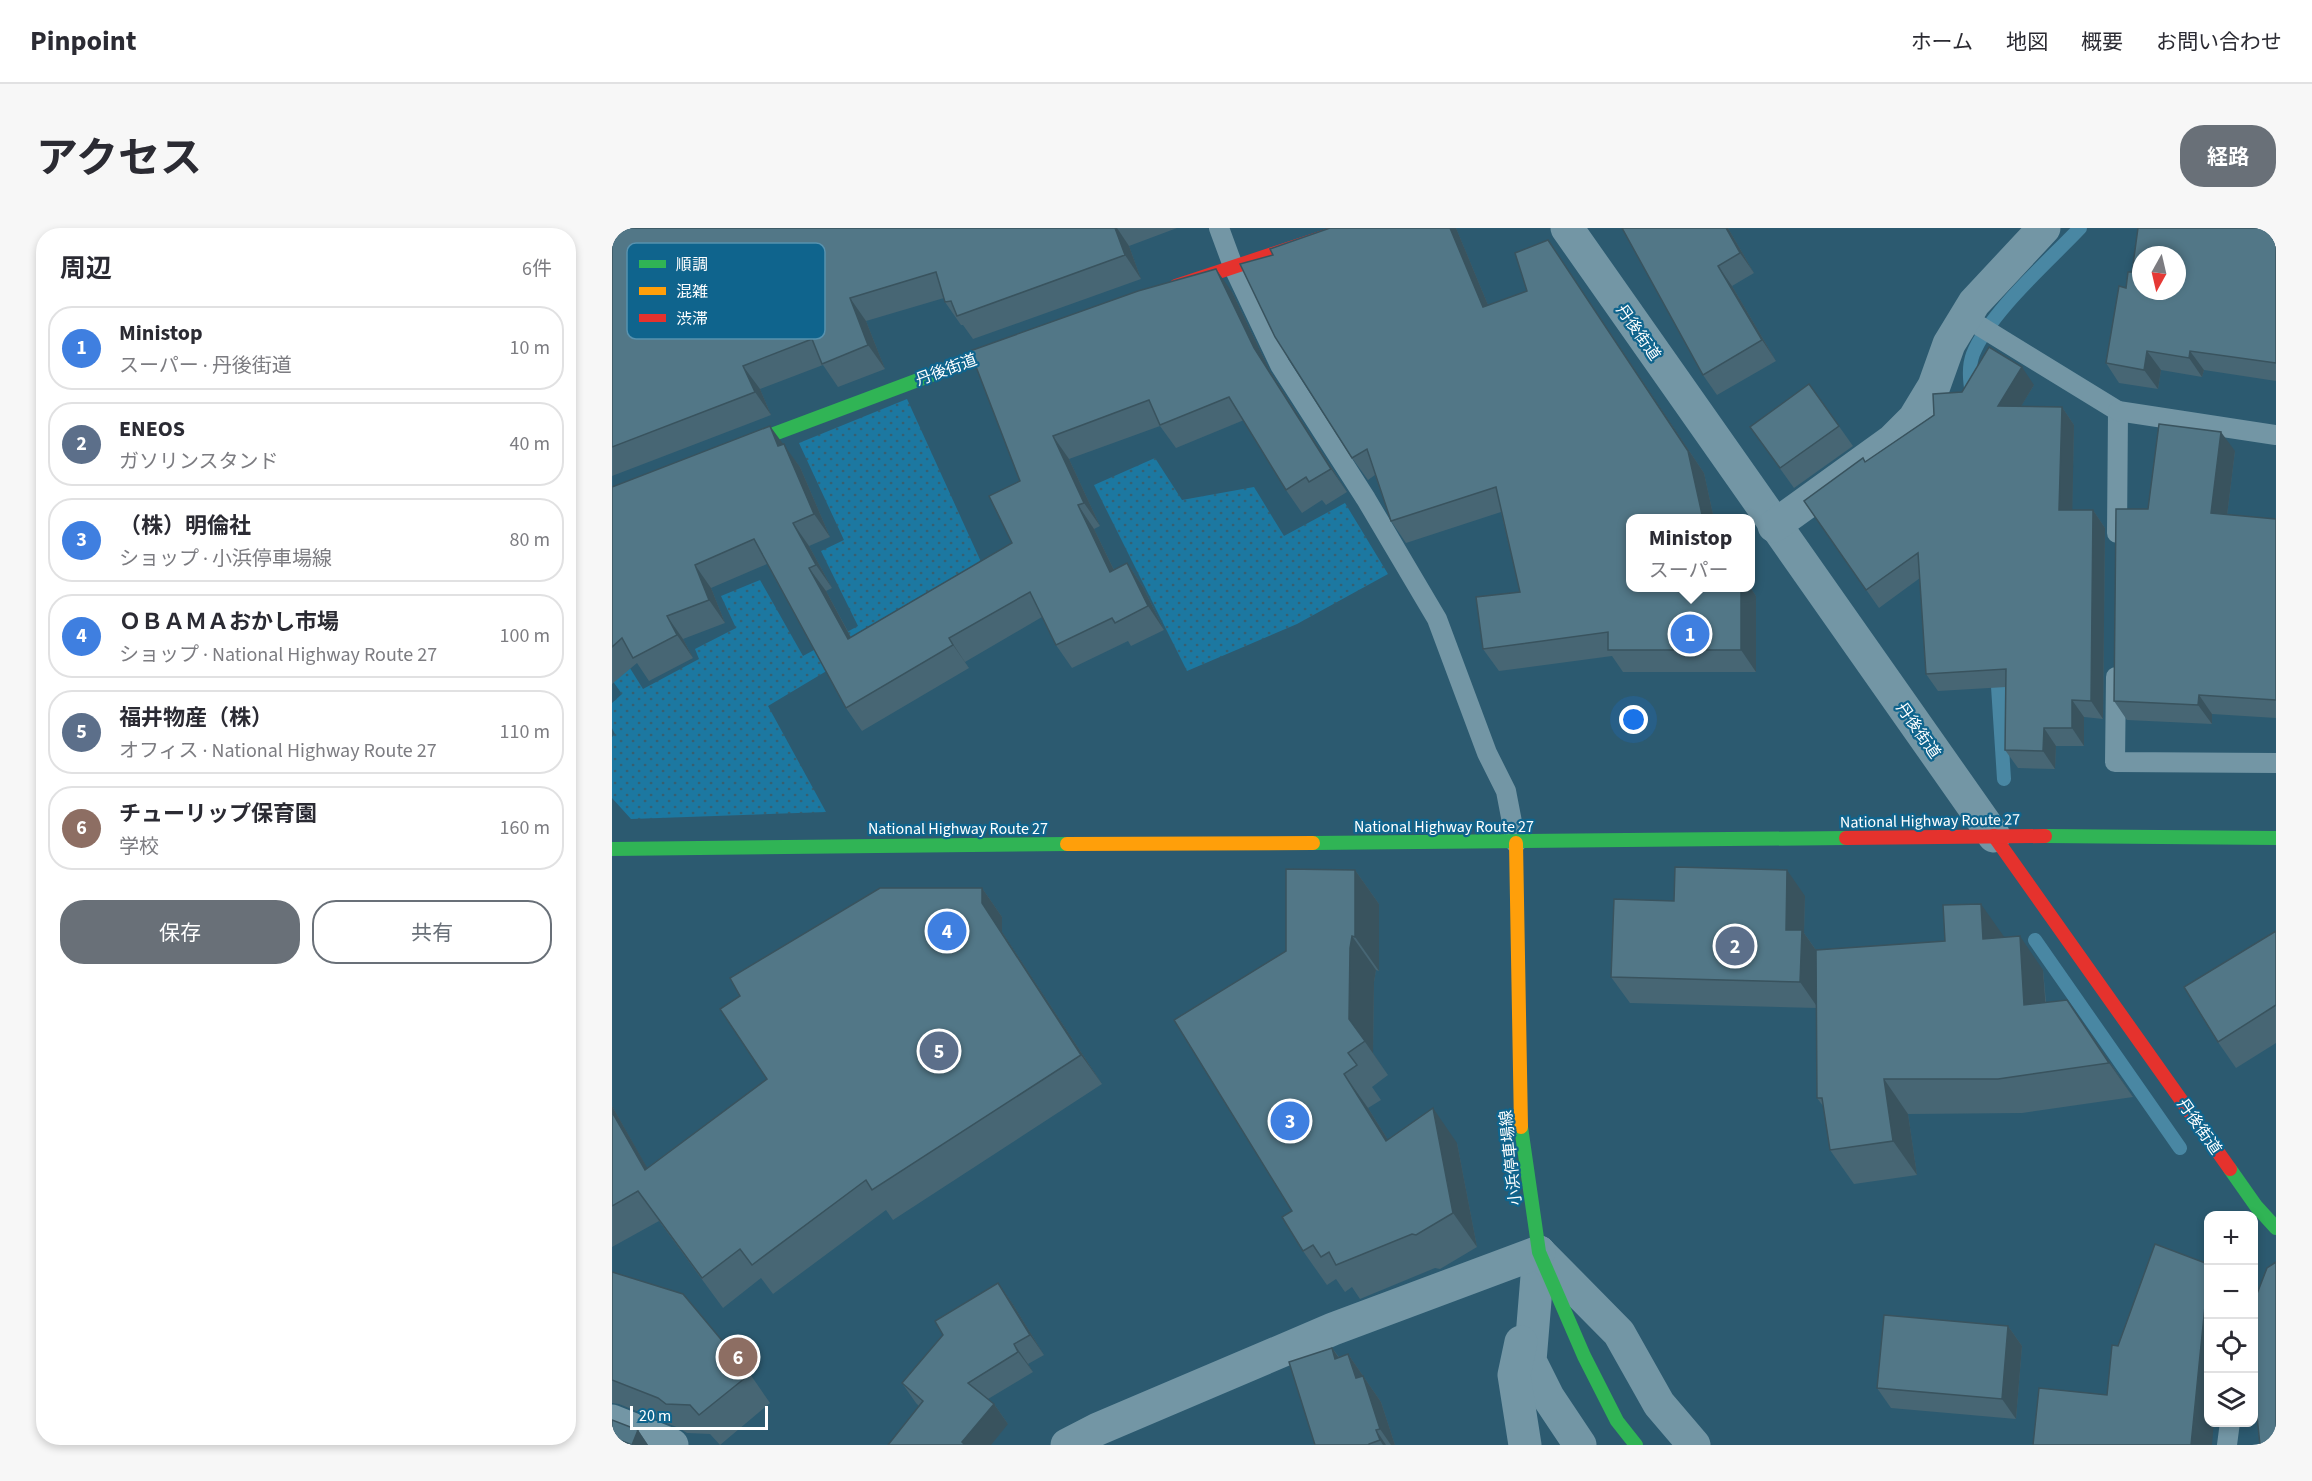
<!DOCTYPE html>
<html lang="ja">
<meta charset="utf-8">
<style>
body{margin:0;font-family:"Source Sans 3","Noto Sans JP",sans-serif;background:#f7f7f7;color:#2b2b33}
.controls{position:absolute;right:18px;bottom:18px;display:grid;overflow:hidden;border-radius:12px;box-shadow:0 3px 9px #0003}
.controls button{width:54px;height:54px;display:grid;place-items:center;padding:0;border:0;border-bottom:2px solid #e1e1e2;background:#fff;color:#2b2b33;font:30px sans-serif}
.compass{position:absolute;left:1520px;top:18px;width:54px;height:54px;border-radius:50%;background:#fff;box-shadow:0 3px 9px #0003;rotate:188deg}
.scale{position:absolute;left:18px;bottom:15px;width:138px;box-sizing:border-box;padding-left:6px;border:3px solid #fff;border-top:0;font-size:16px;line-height:21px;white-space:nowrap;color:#fff;-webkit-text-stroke:4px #0f648d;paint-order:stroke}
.you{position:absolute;left:1022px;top:492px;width:21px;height:21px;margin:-15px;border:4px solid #fff;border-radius:50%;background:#1a73e8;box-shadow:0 0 0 9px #1a73e833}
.badge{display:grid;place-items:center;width:39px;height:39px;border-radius:50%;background:#697078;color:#fff;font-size:20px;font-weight:700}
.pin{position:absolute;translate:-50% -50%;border:3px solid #fff;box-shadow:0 2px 6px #0006}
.popup{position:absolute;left:1014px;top:286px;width:129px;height:78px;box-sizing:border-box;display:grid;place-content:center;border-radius:12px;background:#fff;filter:drop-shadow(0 2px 4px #0005);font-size:20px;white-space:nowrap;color:#7c7c81}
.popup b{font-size:22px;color:#2b2b33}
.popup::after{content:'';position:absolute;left:50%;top:100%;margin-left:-12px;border:12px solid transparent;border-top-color:#fff}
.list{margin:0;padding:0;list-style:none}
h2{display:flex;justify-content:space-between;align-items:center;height:78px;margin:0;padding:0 24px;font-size:26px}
h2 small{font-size:20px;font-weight:400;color:#7c7c81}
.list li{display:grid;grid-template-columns:39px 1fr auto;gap:18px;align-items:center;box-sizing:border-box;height:84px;margin:0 12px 12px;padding:0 12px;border:2px solid #e1e1e2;border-radius:24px}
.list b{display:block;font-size:22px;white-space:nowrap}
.list p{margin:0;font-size:20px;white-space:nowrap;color:#7c7c81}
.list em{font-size:20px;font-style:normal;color:#7c7c81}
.actions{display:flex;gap:12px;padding:18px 24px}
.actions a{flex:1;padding:14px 0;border:2px solid #697078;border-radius:24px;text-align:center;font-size:21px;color:#697078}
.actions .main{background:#697078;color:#fff}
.icon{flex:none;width:33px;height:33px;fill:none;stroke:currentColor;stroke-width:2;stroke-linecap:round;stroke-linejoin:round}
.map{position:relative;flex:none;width:1664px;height:1217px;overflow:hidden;border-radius:24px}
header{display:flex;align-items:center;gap:36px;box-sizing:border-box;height:84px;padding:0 30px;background:#fff;border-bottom:2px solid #e1e1e2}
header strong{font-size:28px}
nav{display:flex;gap:33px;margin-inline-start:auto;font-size:21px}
.intro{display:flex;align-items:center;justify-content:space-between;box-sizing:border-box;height:144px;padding:0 36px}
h1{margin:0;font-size:42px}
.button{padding:15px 27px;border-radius:24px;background:#697078;color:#fff;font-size:21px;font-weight:700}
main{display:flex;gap:36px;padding:0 36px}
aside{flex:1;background:#fff;border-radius:24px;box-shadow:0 3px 9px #0003}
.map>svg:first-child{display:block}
.grass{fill:url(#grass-dots)}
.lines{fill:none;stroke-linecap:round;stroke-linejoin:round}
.stream{stroke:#4987a3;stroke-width:14}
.lane{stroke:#7396a5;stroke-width:20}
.street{stroke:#7396a5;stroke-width:33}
.fast{stroke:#30b455;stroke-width:14}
.slow{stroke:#ff9f0a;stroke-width:14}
.jam{stroke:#e5322d;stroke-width:14}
.wall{fill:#476674}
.shaded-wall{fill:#39535e}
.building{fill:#527787;stroke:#39535e;stroke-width:1.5;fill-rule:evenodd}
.labels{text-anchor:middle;stroke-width:4.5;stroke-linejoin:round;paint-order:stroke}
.street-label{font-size:16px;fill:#fff;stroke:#0f648d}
.key{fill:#0f648d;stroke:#5792af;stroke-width:1.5}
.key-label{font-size:16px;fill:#fff}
</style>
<header>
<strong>Pinpoint</strong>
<nav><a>ホーム</a><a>地図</a><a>概要</a><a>お問い合わせ</a></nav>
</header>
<div class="intro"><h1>アクセス</h1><a class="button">経路</a></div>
<main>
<aside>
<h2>周辺<small>6件</small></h2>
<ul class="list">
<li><span class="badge" style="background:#3f7fe0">1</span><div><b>Ministop</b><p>スーパー · 丹後街道</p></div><em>10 m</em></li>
<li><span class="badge" style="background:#5c6f8a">2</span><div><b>ENEOS</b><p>ガソリンスタンド</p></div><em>40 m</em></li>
<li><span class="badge" style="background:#3f7fe0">3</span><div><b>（株）明倫社</b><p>ショップ · 小浜停車場線</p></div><em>80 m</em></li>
<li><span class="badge" style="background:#3f7fe0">4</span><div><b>ＯＢＡＭＡおかし市場</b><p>ショップ · National Highway Route 27</p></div><em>100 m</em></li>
<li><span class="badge" style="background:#5c6f8a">5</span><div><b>福井物産（株）</b><p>オフィス · National Highway Route 27</p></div><em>110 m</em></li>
<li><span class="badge" style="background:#8d6e63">6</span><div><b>チューリップ保育園</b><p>学校</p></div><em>160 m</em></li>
</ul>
<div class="actions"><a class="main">保存</a><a>共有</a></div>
</aside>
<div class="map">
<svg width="1664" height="1217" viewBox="0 0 1664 1217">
<defs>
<pattern id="grass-dots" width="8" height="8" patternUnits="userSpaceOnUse" patternTransform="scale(1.5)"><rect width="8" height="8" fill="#1c78a1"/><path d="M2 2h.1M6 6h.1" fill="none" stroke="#366072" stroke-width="1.8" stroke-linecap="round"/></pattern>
</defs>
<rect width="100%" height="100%" fill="#2c5a70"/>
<g class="grass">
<polygon points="295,171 375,347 156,478 214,584 19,591 0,570 0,509 3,506 0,500 0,475 10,466 0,452 11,429 31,461 87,431 83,421 124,400 109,368 148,352 191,428 246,398 209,323 232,312 187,215"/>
<polygon points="543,230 570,272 642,259 672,308 733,275 776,346 685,396 575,443 482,257"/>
</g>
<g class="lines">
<g class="stream">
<path d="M1360,167C1358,154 1356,139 1361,126C1378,84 1436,34 1468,0"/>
<polyline points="1385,443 1392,551"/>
<polyline points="1423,712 1568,920"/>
</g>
<g class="lane">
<polyline points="607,0 621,38 668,137 754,271 825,391 875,525 894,563 904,615"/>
<polyline points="1353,89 1506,183 1505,305"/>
<polyline points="1506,183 1664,207"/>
<polyline points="1504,449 1503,534 1664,535"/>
<polyline points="1615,1217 1618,1194"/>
</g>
<g class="street">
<polyline points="955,0 1382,608"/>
<polyline points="1162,298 1281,212 1302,191 1322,158 1337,116 1362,75 1432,0"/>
<polyline points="927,1024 918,1133 936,1169 968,1217"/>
<polyline points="928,1025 1007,1105 1047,1176 1082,1217"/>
<polyline points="909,1114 902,1147 913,1217"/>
<polyline points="0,1193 60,1217"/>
<polyline points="455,1217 486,1201 721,1101 927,1024"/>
</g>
<g class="fast">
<polyline points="122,221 402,116"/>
<polyline points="1433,608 1664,610"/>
<polyline points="701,615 1234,610"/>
<polyline points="0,621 455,616"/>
<polyline points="909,899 927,1024 972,1128 1005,1193 1024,1217"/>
<polyline points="1618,941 1644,978 1664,1000"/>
</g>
<g class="slow">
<polyline points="904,615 909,899"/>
<polyline points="455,616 701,615"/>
</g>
<g class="jam">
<polyline points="564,58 739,0"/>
<polyline points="1382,608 1618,941"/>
<polyline points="1234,610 1433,608"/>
</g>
</g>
<g class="wall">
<polygon points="0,0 565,0 517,18 529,51 361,111 351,97 349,97 333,74 332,70 254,93 273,141 226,159 211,137 148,161 159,187 0,248"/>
<polygon points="718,0 844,0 876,77 915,63 936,12 1092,245 1102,291 1018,291 1138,359 1144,368 1144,444 1011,444 1000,428 887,443 871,421 908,364 889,284 794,315 779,293 763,247 756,252 740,230"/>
<polygon points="1010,0 1116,0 1142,45 1120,58 1164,133 1105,167 1091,147"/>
<polygon points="1664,0 1664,153 1592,142 1590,149 1549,142 1546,161 1507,155 1494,135 1514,60 1520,44"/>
<polygon points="620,64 658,143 735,264 714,277 710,272 690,285 674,262 632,192 564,220 548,198 457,231 488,298 482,301 502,342 515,335 531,359 552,402 519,418 516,413 460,440 444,417 430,389 353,434 357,440 250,503 234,480 155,336 99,360 113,395 71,411 81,430 37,453 25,435 0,456 0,259 170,216 188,239 218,309 197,318 220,360 214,363 239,409 400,315 408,253 358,123"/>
<polygon points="1197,156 1241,218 1182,260 1138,199"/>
<polygon points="1422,157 1409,178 1450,179 1462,197 1460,282 1481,282 1493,300 1491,491 1472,489 1472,518 1444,518 1443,541 1406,540 1393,522 1394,459 1326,463 1314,446 1308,350 1267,380 1192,273 1253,234 1322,187"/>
<polygon points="1623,223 1615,287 1664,291 1664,490 1600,486 1600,496 1515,492 1502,473 1536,281"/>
<polygon points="743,642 767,676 767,743 764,742 762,754 761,825 776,847 760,859 769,872 756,880 776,912 845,915 865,1019 828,1041 823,1040 748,1071 740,1059 733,1064 724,1051 715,1057 691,1023 680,983 674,723"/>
<polygon points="370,660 390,689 390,704 490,856 281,992 274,982 161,1066 149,1050 111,1080 47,993 0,1019 0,878 35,940 155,851"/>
<polygon points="1193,668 1192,705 1204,722 1393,709 1431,742 1434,774 1479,806 1521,869 1410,885 1296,886 1305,947 1242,956 1218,922 1211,878 1205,870 1205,780 1018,775 999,749 1062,673"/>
<polygon points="1664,703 1664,815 1624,840 1606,814"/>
<polygon points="0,1044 138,1146 158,1175 108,1217 98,1206 75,1205 67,1200 7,1176 0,1175"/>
<polygon points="386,1055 400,1075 432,1127 416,1136 421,1144 376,1171 382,1176 396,1196 307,1178 304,1175 290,1155"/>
<polygon points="1396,1098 1410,1118 1404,1191 1279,1180 1265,1160"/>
<polygon points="720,1120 727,1129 736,1126 769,1174 783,1217 703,1217"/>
<polygon points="0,1192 26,1202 36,1217 0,1217"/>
</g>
<g class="shaded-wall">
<polygon points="503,0 505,0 517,18 529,51 513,27"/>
<polygon points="838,0 844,0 886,101 871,79"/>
<polygon points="1114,0 1116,0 1142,45 1128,25"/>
<polygon points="936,12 1092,245 1102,291 1091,291"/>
<polygon points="1106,38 1120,58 1164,133 1150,112"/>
<polygon points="604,41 620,64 658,143 735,264 719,241 642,120"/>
<polygon points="238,70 254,93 273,141 256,117"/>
<polygon points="1535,123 1549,142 1546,161 1532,142"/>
<polygon points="1578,123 1592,142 1590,149 1577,130"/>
<polygon points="131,138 148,161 159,187 143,164"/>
<polygon points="1410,139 1422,157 1399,195 1386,178"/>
<polygon points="1450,179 1462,197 1460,300 1447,282"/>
<polygon points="158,198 188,239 218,309 202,286 166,218"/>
<polygon points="1609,204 1623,223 1613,304 1599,285"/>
<polygon points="441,208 457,231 488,298 472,275"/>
<polygon points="466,277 482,301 514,367 498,344"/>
<polygon points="1481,282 1493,300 1491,491 1479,473"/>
<polygon points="181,295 197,318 220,360 204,337"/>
<polygon points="515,335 531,359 552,402 536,378"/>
<polygon points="83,337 99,360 113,395 97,372"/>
<polygon points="197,340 214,363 252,434 236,411"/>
<polygon points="1138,359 1144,368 1144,444 1129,422 1129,360"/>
<polygon points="55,388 71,411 81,430 65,407"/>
<polygon points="337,410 357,440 341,417"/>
<polygon points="1587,467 1600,486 1600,496 1586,477"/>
<polygon points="1460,472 1472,489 1472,518 1460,500"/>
<polygon points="1432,500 1444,518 1443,541 1431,523"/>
<polygon points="743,642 767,676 767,743 743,709"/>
<polygon points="1175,642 1193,668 1192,705 1208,728 1206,780 1188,754 1174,702"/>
<polygon points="370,660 390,689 390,704 490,856 469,827 370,675"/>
<polygon points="1369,676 1393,710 1371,711"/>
<polygon points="740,708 764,742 762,754 761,825 776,847 737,791 738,720"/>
<polygon points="1408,708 1431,742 1436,811 1412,777"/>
<polygon points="1455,772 1479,806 1521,869 1497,835"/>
<polygon points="732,846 756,880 798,947 774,913"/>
<polygon points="1272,851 1296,886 1305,947 1281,913"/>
<polygon points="0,878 53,971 33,942 0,884"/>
<polygon points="821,880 845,915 865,1019 841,985"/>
<polygon points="1596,1048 1596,1194 1602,1194 1600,1217 1579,1217"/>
<polygon points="386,1055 400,1075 432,1127 418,1107"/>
<polygon points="1396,1098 1410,1118 1404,1191 1390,1171"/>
<polygon points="402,1116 416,1136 421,1144 406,1124"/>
<polygon points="720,1120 738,1146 723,1131"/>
<polygon points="736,1126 769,1174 783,1217 779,1217 768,1201 744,1150"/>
<polygon points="382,1176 396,1196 379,1217 352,1217 350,1214"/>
<polygon points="26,1202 36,1217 20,1217"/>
<polygon points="764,1202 774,1217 771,1217 768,1212"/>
</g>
<g class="building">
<polygon points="0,0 503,0 513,27 345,88 339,73 333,74 324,44 238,70 256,117 210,136 200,111 131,138 143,164 0,219"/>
<polygon points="718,0 838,0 871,79 915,63 903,25 936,12 1076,223 1091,291 1018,291 1018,360 1129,360 1129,422 996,422 996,404 871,421 864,369 908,364 884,259 779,293 755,221 740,230 663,109 628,36 661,27 658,21"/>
<polygon points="1010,0 1114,0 1128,25 1106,38 1150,112 1091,147"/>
<path d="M1526,0H1664V135L1578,123L1577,130L1535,123L1532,142L1494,135L1507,58L1514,60L1516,44H1520ZM1529,27H1565V63H1529Z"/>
<polygon points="604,41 642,120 719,241 697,254 694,249 674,262 617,169 548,197 537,172 441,208 472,275 466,277 498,344 515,335 536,378 503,395 500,390 444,417 418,364 337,410 341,417 234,480 142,311 83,337 97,372 55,388 65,407 21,430 10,410 0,419 0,259 158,198 166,218 172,216 202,286 181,295 204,337 197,340 236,411 400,315 377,268 408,253 358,123 526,63"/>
<polygon points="1377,119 1410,139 1386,178 1450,179 1447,282 1481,282 1479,473 1460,472 1460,500 1432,500 1431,523 1393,522 1394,441 1314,446 1306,325 1254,362 1192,273 1251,230 1253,234 1322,187 1321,166 1350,164"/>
<polygon points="1197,156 1227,198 1168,240 1138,199"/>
<polygon points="1547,196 1609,204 1599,285 1664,291 1664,472 1587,467 1586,477 1502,473 1504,281 1536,281"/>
<polygon points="1063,639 1175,642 1174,702 1190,702 1188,754 999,749 1002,671 1062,673"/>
<polygon points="674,641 743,642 743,709 740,708 738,720 737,791 753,813 736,825 745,837 732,846 774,913 821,880 841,985 804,1007 800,1006 724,1037 717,1024 709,1029 701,1017 691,1023 670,989 680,983 562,792 674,723"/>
<polygon points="268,660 370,660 370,675 469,827 260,962 254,952 140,1037 128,1021 90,1050 26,963 0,978 0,884 33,942 155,851 108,781 128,768 118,750"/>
<polygon points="1369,676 1371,711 1408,708 1412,777 1455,772 1497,835 1386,851 1272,851 1281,913 1218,922 1210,870 1205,870 1204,722 1333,713 1331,677"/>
<polygon points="1664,703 1664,777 1606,814 1572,759"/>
<polygon points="1543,1016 1596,1036 1596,1048 1579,1217 1421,1217 1427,1160 1495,1167 1500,1117 1506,1118"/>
<polygon points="1664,1034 1664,1217 1648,1217 1641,1149 1641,1076 1655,1040"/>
<polygon points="0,1044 71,1066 138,1146 87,1187 78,1177 54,1176 46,1170 0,1152"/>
<polygon points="386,1055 418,1107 402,1116 406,1124 356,1155 382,1176 350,1214 353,1217 276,1217 311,1173 290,1155 331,1107 323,1093"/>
<polygon points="1272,1087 1396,1098 1390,1171 1265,1160"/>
<polygon points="720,1120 723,1131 736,1126 744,1150 751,1148 768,1201 764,1202 768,1212 757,1216 757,1217 703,1217 677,1134"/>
<polygon points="0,1192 26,1202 20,1217 0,1209"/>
</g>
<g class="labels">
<g class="street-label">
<text transform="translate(1027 104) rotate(55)" y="6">丹後街道</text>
<text transform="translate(334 141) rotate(-20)" y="6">丹後街道</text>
<text transform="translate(1307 502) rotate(55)" y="6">丹後街道</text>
<text transform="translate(1318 592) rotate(-1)" y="6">National Highway Route 27</text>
<text x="832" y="604">National Highway Route 27</text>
<text x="346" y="606">National Highway Route 27</text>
<text transform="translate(1588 898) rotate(55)" y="6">丹後街道</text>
<text transform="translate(898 930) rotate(-96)" y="6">小浜停車場線</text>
</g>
</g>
<rect x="15" y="15" width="198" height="96" rx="9" class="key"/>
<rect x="27" y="32" width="27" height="8" fill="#30b455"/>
<rect x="27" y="59" width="27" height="8" fill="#ff9f0a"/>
<rect x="27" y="86" width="27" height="8" fill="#e5322d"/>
<g class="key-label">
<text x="64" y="42">順調</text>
<text x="64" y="69">混雑</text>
<text x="64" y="96">渋滞</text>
</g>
</svg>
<div class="controls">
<button>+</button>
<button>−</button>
<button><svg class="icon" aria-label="locate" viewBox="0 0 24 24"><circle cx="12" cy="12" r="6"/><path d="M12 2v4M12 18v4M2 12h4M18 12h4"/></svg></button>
<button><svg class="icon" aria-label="layers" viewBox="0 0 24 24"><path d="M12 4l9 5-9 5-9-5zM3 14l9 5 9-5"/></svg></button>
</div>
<svg class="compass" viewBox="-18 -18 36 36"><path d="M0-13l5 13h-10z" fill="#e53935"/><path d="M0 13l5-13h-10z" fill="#7c7c81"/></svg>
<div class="scale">20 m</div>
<div class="you"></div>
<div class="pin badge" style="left:1078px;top:406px;background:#3f7fe0">1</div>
<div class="popup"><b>Ministop</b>スーパー</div>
<div class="pin badge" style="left:1123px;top:718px;background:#5c6f8a">2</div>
<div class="pin badge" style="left:678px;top:893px;background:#3f7fe0">3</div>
<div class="pin badge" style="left:335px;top:703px;background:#3f7fe0">4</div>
<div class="pin badge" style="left:327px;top:823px;background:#5c6f8a">5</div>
<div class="pin badge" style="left:126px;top:1129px;background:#8d6e63">6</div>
</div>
</main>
